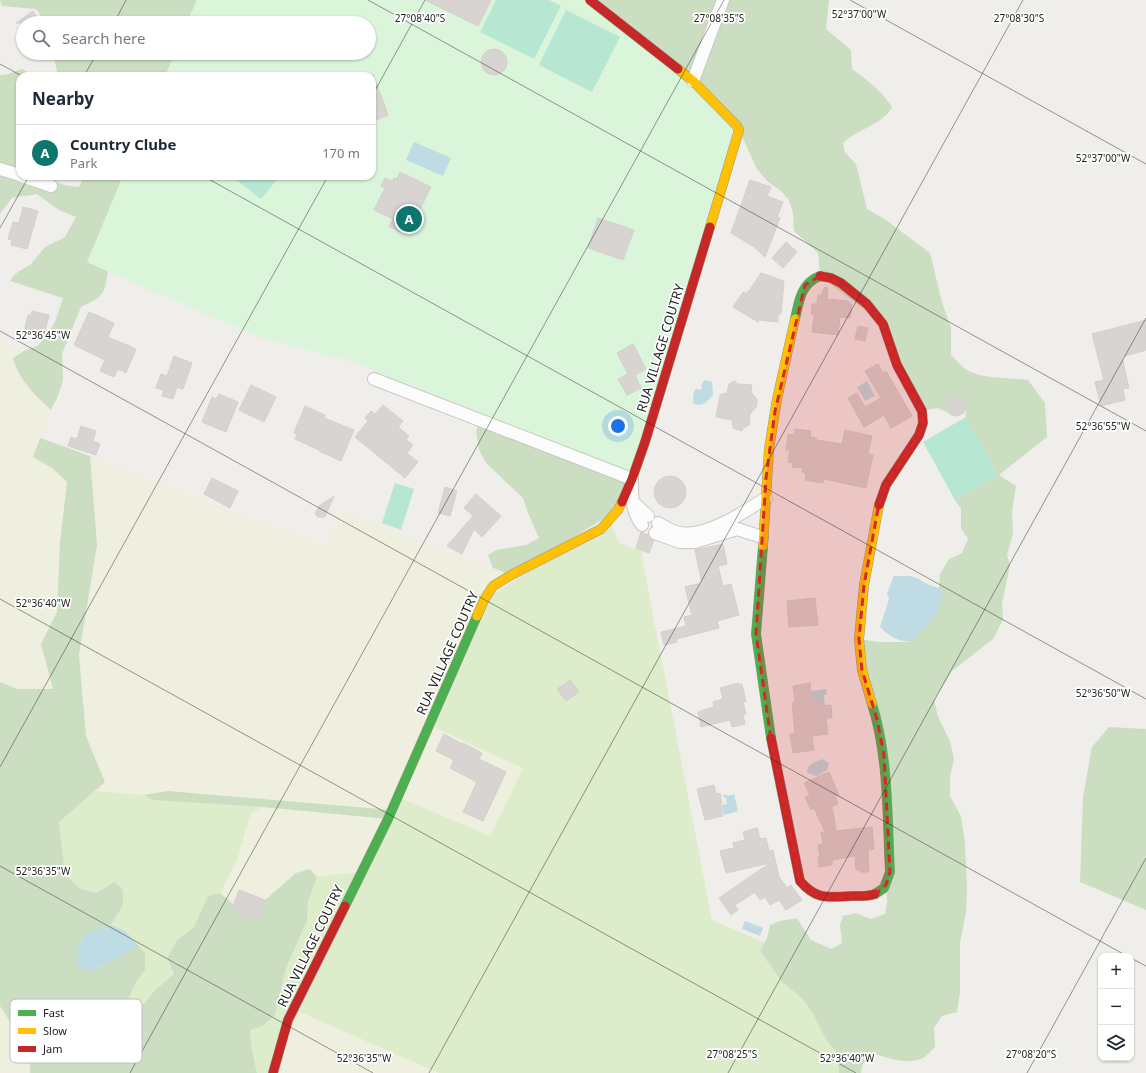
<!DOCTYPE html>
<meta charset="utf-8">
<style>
body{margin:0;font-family:"Noto Sans",sans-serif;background:#f6f6f7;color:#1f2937}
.controls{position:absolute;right:12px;bottom:12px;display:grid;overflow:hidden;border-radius:8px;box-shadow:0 1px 3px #0004}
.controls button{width:36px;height:36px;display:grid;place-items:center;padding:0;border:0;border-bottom:1px solid #e0e1e3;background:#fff;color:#1f2937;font:20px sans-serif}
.you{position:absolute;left:618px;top:426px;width:14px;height:14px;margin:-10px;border:3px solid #fff;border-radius:50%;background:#1a73e8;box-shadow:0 0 0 6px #1a73e833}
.badge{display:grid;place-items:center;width:26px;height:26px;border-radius:50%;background:#0f766e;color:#fff;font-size:13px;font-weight:700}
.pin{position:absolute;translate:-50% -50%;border:2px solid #fff;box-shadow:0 1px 4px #0006}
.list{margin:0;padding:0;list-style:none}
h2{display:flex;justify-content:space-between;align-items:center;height:52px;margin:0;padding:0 16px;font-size:17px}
h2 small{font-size:13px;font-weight:400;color:#747a83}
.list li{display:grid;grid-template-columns:26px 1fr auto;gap:12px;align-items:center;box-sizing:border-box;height:56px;padding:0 16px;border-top:1px solid #e0e1e3}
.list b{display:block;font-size:15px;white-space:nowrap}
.list p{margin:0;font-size:13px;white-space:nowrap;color:#747a83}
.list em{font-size:13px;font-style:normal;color:#747a83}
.icon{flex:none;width:22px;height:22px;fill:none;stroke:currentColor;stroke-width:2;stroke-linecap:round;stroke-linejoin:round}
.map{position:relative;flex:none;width:1146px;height:1073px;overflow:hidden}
.search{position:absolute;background:#fff;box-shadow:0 1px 3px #0004;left:16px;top:16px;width:360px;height:44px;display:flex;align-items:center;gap:10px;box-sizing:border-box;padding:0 14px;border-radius:22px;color:#747a83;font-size:15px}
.panel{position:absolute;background:#fff;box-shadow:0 1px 3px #0004;left:16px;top:72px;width:360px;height:108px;border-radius:12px}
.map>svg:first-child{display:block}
.farmland{fill:#efefdf}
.grass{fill:#ddeccb}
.forest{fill:#cbdec1}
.park{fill:#daf5da}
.pitch{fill:#b7e6d2}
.water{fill:#bfdbe3}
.building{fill:#d7d4d2;stroke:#d3d0cc}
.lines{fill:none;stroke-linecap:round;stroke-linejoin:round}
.street-casing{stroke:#c9c8c7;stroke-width:14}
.fast-casing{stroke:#999a82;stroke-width:10}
.slow-casing{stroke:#999a82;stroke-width:10}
.jam-casing{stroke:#999a82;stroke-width:10}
.street{stroke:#fdfcfc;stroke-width:12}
.fast{stroke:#4caf50;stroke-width:9}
.slow{stroke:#ffc107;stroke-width:9}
.jam{stroke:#c62828;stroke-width:9}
.marked{fill:#d62828;fill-opacity:0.2;stroke:#d62828;stroke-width:3;stroke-dasharray:8 5;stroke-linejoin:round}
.ticks{fill:none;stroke:#222;stroke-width:1;stroke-opacity:0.45}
.labels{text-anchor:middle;stroke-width:3.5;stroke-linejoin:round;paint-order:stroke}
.street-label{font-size:13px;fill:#222;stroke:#fff}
.key{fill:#fff;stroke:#bdbdbd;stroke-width:1}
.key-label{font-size:11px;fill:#222}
.ticks-label{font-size:10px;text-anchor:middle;fill:#222;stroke:#fff;stroke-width:3.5;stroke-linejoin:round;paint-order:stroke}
</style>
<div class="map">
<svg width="1146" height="1073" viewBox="0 0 1146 1073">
<rect width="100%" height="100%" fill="#f0eeeb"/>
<g class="farmland">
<polygon points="0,339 9,342 16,369 28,387 51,410 33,457 52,468 67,482 60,542 57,612 41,644 53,689 17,689 0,682"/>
<polygon points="90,456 329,547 339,510 511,575 430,725 523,768 490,836 398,797 392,810 168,791 144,795 95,791 105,782 86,736 79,655 97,545"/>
<polygon points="262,807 388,819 361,873 338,874 317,877 310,869 279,888 265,900 257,921 231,912 234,905 220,893 237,860 251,813"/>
<polygon points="0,1006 11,1023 21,1052 30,1064 30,1073 0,1073"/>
<polygon points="293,1009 439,1073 273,1073"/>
</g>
<g class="grass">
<polygon points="609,521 620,544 643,550 642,558 712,920 765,943 760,951 781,981 803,998 813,1014 827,1041 839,1055 839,1073 439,1073 293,1009 273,1073 257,1073 252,1050 250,1030 263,1026 275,1015 286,968 307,921 308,902 317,877 338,874 361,873 398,797 490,836 523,768 429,725 484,600"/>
<polygon points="95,791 144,795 153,800 262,807 251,813 237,860 220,893 208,896 194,927 177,940 167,958 174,974 155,990 144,1004 128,999 136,982 145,970 125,931 111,925 123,905 114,882 96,893 79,888 65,874 59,822"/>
</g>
<g class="forest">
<polygon points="0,0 197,0 187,23 46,23 36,9 2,6"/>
<path d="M590,0H829L826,29L851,50L852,69C868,80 881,91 892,107C883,125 857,129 843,143L845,152L856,164L867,209L886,220L930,253L942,302L951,328V355C955,359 959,364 964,368C980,380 1009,377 1028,380L1045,403L1047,437L999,475L1016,486L1012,512L1013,534L1007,555L1010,565L1002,604L1003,620L993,639L952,671L934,700L938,717L950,741L954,759L950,777V796L961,816L965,843L967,889L966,912L960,943V993L957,1012L942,1016L934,1028L935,1047C932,1050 929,1053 926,1056C911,1067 888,1058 872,1053L862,1065L861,1073H839V1055L827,1041L813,1014L803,999L781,981L760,951L767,938L770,925L780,921L797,918L811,940L831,949L842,943L840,925L843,916L856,913L871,919L885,914L887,902L884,755L859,639L878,642H911L943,593L939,588L940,574L949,559L962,553L968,539L961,528V509L955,500L998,475C991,462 983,448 975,434C972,429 968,424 966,418C964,412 968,405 964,400C956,390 944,399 947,412L937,408L922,411L883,324L820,276L818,253L794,231L793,213L789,200L781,191L767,181L757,169L739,130Z"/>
<polygon points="53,53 175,53 165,76 58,76"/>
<path d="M22,69L35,76H20V176H42L64,185L79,187L84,176H123L88,261L108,271C104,296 104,296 81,307L62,354L63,380L58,396L51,410C35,395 19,380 13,358L24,351L37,346L46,337L55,322L63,298L10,281L15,274L31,264L45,247L65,237L76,217L59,210L37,194L12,198L0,214V75H5Z"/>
<polygon points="480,420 632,479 618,510 511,575 493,568 488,555 496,550 526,545 539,538 528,513 523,498 486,463 479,450 476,431"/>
<path d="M40,438L90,456L97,545L79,655L86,736L105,782L59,822L65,874L79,888L96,893L114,882L123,890V905L111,925L86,934L78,947L79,966L92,971C108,961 124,958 137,944L145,953V970L136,982L128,999L144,1004L155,990L174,974L167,958L177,940L194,927L208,896L220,893L234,905L231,912L257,921L265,900L296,873L310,869L317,877L308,902L307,921L286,968L275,1015L263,1026L250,1030L252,1050L257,1073H30V1064L21,1052L11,1023L0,1006V682L17,689H53L41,644L57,612L60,542L67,482L52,468L33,457Z"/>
<polygon points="1109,727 1146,729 1146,910 1080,882 1083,797 1092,747"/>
<polygon points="168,791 380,809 392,810 388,819 262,807 153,800 144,795"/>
</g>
<polygon class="park" points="197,0 590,0 737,126 632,479 374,379 376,371 357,363 262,338 143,287 87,262 123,176 372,176 372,76 165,76 175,53 369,53 369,23 187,23"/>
<g class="pitch">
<polygon points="496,0 549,0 561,6 534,59 480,32"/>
<polygon points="566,10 620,37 592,92 539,65"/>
<polygon points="231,176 280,176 261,199"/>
<polygon points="966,417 998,475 955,500 923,442"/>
<polygon points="395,483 414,489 401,530 382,523"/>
</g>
<g class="water">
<polygon points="414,142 451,158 443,176 406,160"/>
<path d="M705,380L712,382L713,395C708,401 703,407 694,404L693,402L694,391L696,389L701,390L702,383Z"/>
<polygon points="867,381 875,396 865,401 857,387"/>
<path d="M894,576H910L917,578L927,584L939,588L943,593L935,616L911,642C897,641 889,636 880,627L889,599L887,593Z"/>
<polygon points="826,689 827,694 824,695 825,706 821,706 820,701 812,702 811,691"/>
<path d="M822,759L829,763L827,770L817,776L807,773C807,764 815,762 822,759Z"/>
<polygon points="725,794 728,796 734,794 738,811 724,815 721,805 727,804 726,798 723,797"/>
<polygon points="745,921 763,928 760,936 742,929"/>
<path d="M111,925L125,931L137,944C124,958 108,961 92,971L78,967V947L86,934Z"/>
</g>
<g class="building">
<polygon points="425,0 491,0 478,26"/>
<polygon points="33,11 41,23 16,23"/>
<circle cx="494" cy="62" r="13"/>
<polygon points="373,74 388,115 376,120 372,109 372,75"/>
<polygon points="400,172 431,187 413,223 406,220 400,232 389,226 393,219 374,210 385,188 381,186 385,178 393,181 394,178 397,179"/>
<polygon points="750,180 771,187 767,196 783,202 777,217 780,218 765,257 753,246 731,233"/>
<polygon points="23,207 38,211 27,249 11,245 12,240 8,239 13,222 19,223"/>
<polygon points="598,218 634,230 623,260 588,248"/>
<polygon points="786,242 797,252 783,268 772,258"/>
<polygon points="761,273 784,281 781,314 778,314 778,322 759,320 758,322 733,307 743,292 747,294 748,291 749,291"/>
<polygon points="825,287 828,288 827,299 848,301 852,305 850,318 840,317 838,335 812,332 814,314 811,314 812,304 817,304 818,295 820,296"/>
<polygon points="32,311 49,315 44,336 24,332 28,315 31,315"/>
<polygon points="89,312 114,323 108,337 136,349 126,373 118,369 114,377 100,371 105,360 74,345"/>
<polygon points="1146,320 1146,350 1122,357 1129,388 1123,389 1125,400 1101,406 1095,382 1104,380 1092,334"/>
<polygon points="858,326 868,328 865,341 855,339"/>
<polygon points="633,344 646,369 635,375 641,388 627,395 618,379 628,374 617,353"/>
<polygon points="174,356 192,363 183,389 177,387 173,399 162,396 164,390 156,388 161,374 167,376"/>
<polygon points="878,364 883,373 886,371 912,416 891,428 884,415 864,427 848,398 857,393 865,407 881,398 865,371"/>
<polygon points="735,381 737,384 752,385 751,392 757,399 757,406 750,414 749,425 743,428 742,431 733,428 732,420 716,417 720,395 727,393 729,384"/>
<polygon points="251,385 276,397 264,422 239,410"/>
<polygon points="219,394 238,402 226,432 202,422 212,397 216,399"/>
<circle cx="956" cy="406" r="10"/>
<polygon points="383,405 403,421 398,427 409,436 406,440 413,445 407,453 418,462 405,478 355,437 368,421 365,418 371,411 375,414"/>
<polygon points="305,406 325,415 324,418 354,430 341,461 319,451 319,450 295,439 297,434 294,433"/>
<polygon points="81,426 96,431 93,441 100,444 96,455 68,446 71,437 77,439"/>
<polygon points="795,429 811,431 810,437 816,438 816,440 842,444 845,430 872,436 868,454 873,455 866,488 824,479 823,483 805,480 806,473 802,472 803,468 792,467 793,463 788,462 790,450 786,450 788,434 794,435"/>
<circle cx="670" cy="492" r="16"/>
<polygon points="212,478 238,491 230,508 204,494"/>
<polygon points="445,487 457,491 450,516 438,513"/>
<polygon points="476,494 501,516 482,537 474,529 462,554 447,546 473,516 464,508"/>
<polygon points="334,496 325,517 318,517 315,514 319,506"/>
<polygon points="641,532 648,535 650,538 654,540 649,553 636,548"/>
<polygon points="723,544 727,564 718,566 723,586 731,584 739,615 717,621 719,628 676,639 677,642 664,645 661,632 686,626 684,617 692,615 685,587 702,583 695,550"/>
<polygon points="815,598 818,625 789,627 787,601"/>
<polygon points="570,680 579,692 566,701 557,689"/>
<polygon points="739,683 739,685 742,684 746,702 743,702 746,714 743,715 745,724 732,727 730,720 701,727 698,712 714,707 713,702 723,699 720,688"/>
<polygon points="810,683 812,702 821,701 821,706 831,705 832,718 826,718 828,734 812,736 814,750 793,753 790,734 795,733 792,703 795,702 793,686"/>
<polygon points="444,734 462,744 463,743 482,753 479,759 506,772 483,821 463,812 477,782 450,768 454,760 436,751"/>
<polygon points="829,772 839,795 835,796 838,804 831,807 833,811 836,831 872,827 874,849 868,850 869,872 860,872 860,870 856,870 855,856 832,860 832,865 819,867 818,857 820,857 818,845 823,844 821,832 825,832 814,808 811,810 805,797 810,795 804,783"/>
<polygon points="714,785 716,794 720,793 722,803 720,804 723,816 705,820 697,789"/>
<polygon points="757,828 760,839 766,838 769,851 773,850 779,877 787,888 791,885 802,900 786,910 779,900 770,905 765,897 760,900 755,892 735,905 738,910 731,915 719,898 770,863 726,873 720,851 734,848 733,843 745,840 743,832"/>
<polygon points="239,890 265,900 257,921 231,912"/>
</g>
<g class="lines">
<g class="street-casing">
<g id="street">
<polyline points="693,81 723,0"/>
<polyline points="0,169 20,175"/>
<polyline points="22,176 51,186"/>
<path d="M374,379L632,479C632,497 631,510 642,525"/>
<polyline points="632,501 648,516"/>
<path d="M658,523C665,527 672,532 680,533C706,538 746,511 766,498"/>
<polyline points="655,533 680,542 695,542 737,529 762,537"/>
</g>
</g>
<g class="fast-casing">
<g id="fast">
<path d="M795,319C799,301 801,283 820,276"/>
<polyline points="763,546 756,634 771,738"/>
<path d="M872,704C889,758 887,816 890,872L884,888L875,894"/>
<polyline points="345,906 388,819 477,616"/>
</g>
</g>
<g class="slow-casing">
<g id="slow">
<polyline points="678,69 693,81 737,126 739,130 710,227"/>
<polyline points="763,546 769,449 777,399 795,319"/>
<polyline points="477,616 484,600 493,586 511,575 601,529 618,510 622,502"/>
<polyline points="872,704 862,670 859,639 864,585 879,505"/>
</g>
</g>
<g class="jam-casing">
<g id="jam">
<polyline points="590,0 678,69"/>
<polyline points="820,276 831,278 841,283 867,304 883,324 897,365 922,411 923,423 919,435 886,485 879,505"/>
<polyline points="622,502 632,479 645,442 710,227"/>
<path d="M771,738L800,881C817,901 829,897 852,896C860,896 867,897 875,894"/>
<polyline points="273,1073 288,1020 345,906"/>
</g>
</g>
<use href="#street" class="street"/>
<use href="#fast" class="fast"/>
<use href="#slow" class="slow"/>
<use href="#jam" class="jam"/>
</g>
<path class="marked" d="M820,276L831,278L867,304L883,324L897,365L922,411L923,423L919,435L886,485L878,509L864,585L859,639L862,670L877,719L884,755L890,872L886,885L876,894L827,899L806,890L800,881L771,740L756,634L766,478L775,411L805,285Z"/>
<path class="ticks" d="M368,0L1146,431M850,0L1146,164M114,23L126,0M0,64L22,76M84,76L97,53M372,96L425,0M203,176L1146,699M0,228L29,176M0,331L1127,956M0,599L856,1073M0,767L328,176M0,866L373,1073M1131,958L1146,966M130,1073L724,0M429,1073L1023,0M728,1073L1146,318M1027,1073L1146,858"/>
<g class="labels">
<g class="street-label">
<text transform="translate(660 348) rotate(-73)" y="5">RUA VILLAGE COUTRY</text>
<text transform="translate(447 653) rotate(-66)" y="5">RUA VILLAGE COUTRY</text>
<text transform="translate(310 946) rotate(-64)" y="5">RUA VILLAGE COUTRY</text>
</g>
</g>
<rect x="10" y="999" width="132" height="64" rx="6" class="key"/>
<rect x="18" y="1010" width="18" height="6" fill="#4caf50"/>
<rect x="18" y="1028" width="18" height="6" fill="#ffc107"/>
<rect x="18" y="1046" width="18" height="6" fill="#c62828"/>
<g class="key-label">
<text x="43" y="1017">Fast</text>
<text x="43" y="1035">Slow</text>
<text x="43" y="1053">Jam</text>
</g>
<g class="ticks-label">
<text x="859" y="18">52°37'00"W</text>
<text x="420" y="22">27°08'40"S</text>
<text x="719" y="22">27°08'35"S</text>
<text x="1019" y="22">27°08'30"S</text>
<text x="1103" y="162">52°37'00"W</text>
<text x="43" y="339">52°36'45"W</text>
<text x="1103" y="430">52°36'55"W</text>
<text x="43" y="607">52°36'40"W</text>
<text x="1103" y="697">52°36'50"W</text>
<text x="43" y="875">52°36'35"W</text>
<text x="732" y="1058">27°08'25"S</text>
<text x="1031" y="1058">27°08'20"S</text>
<text x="364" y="1062">52°36'35"W</text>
<text x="847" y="1062">52°36'40"W</text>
</g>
</svg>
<div class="controls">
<button>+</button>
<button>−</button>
<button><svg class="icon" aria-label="layers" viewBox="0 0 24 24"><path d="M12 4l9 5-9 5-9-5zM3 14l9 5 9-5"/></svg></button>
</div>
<div class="you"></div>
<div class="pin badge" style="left:409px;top:219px">A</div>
<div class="search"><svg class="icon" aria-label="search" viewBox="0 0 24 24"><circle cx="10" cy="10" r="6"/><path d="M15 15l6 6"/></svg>Search here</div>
<section class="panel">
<h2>Nearby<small></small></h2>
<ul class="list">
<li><span class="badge">A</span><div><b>Country Clube</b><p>Park</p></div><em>170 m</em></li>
</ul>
</section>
</div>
